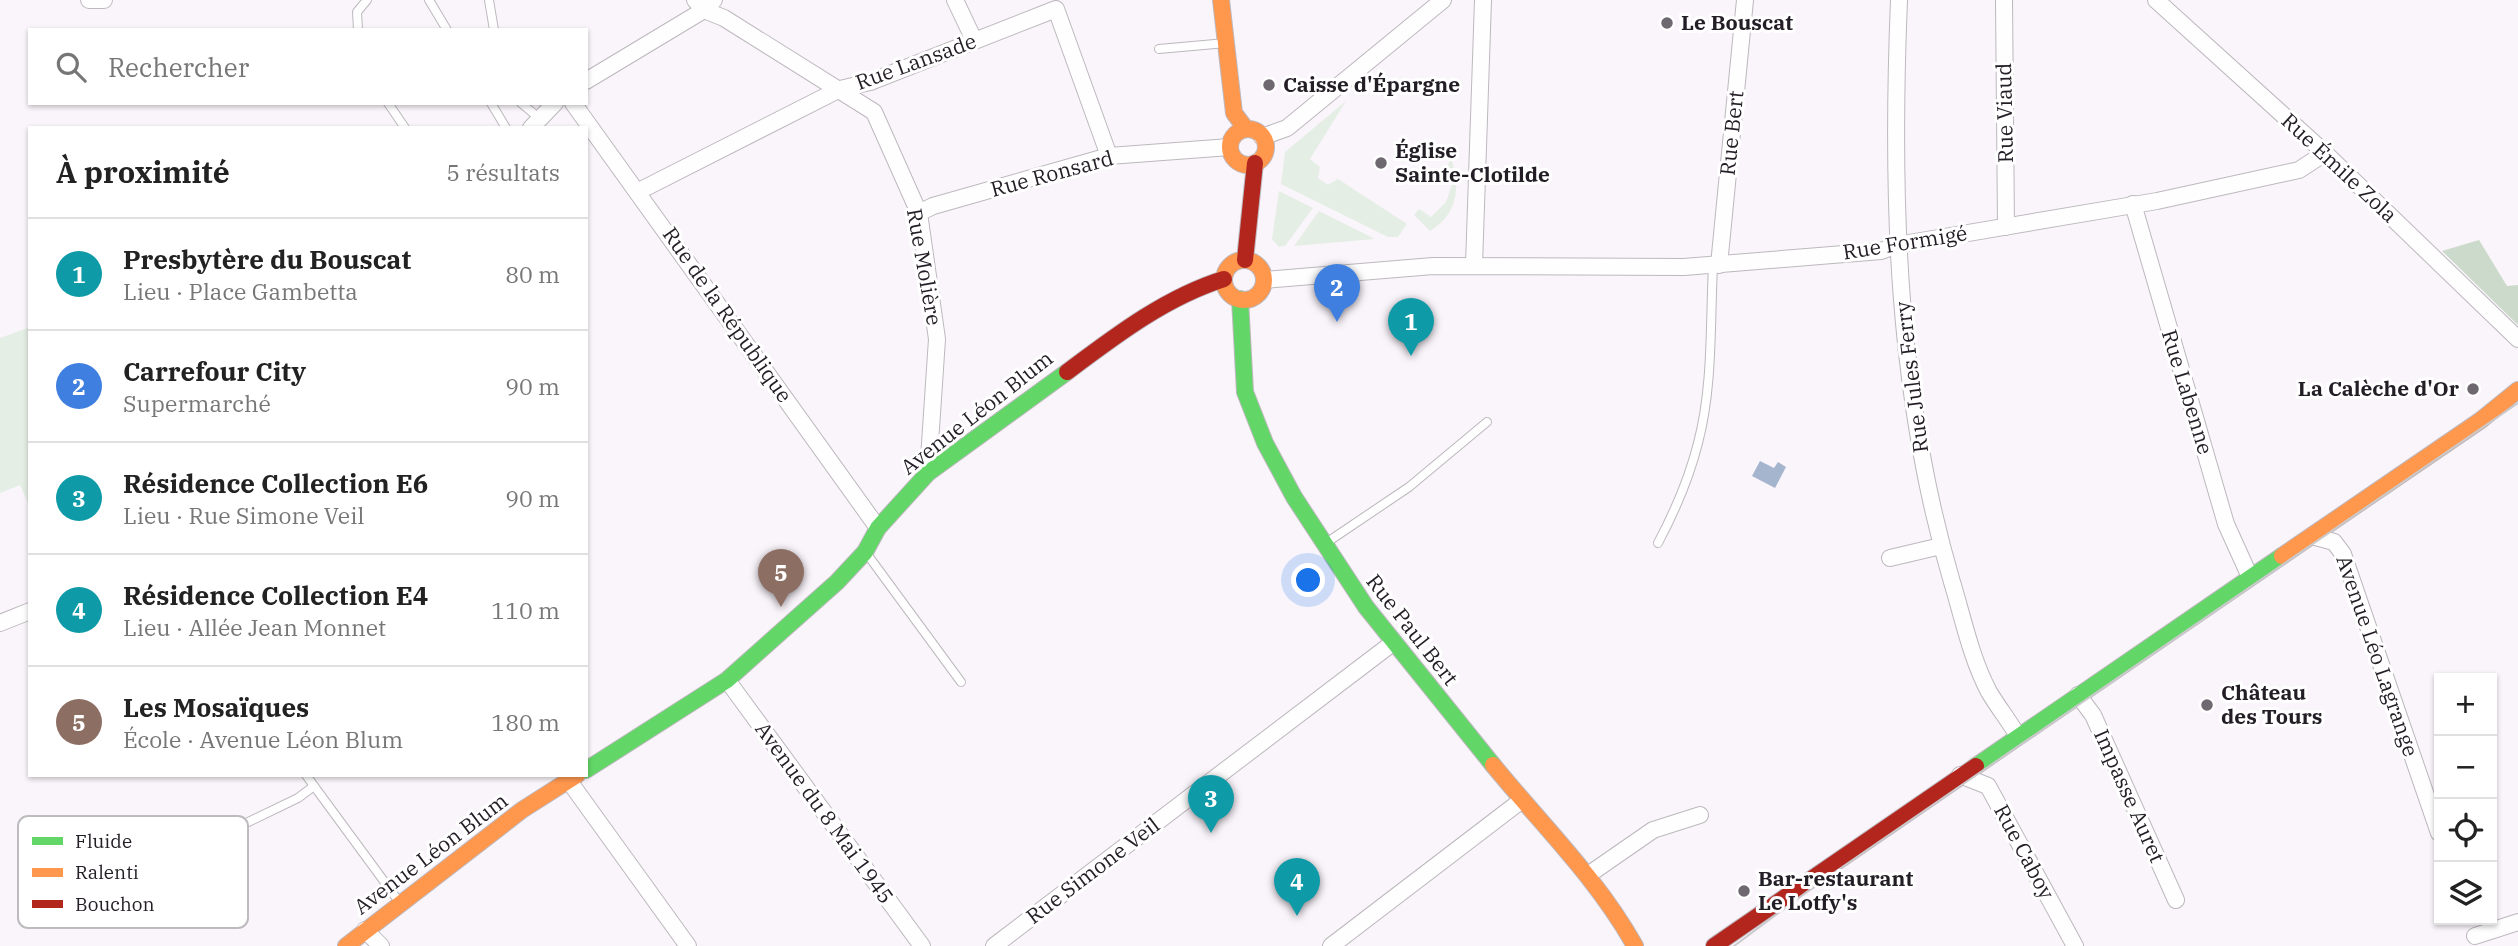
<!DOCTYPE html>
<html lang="fr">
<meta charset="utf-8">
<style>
body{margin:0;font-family:"IBM Plex Serif",serif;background:#f6f6f6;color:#222}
.controls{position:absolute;right:21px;bottom:21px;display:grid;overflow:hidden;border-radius:0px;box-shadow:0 2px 5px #0004}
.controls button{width:63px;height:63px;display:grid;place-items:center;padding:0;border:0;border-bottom:2px solid #e0e0e0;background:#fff;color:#222;font:35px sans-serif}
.you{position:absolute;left:1309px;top:581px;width:24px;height:24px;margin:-18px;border:5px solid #fff;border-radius:50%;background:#1a73e8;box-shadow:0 0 0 10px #1a73e833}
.badge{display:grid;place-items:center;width:46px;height:46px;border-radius:50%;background:#0b8043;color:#fff;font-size:23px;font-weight:700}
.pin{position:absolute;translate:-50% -58px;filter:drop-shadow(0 2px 4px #0008)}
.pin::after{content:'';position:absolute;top:37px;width:24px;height:21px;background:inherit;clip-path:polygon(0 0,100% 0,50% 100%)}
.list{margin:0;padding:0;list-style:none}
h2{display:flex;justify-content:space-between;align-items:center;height:91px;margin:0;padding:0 28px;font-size:30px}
h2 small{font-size:23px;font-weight:400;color:#767676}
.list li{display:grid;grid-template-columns:46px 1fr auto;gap:21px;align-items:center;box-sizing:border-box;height:112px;padding:0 28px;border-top:2px solid #e0e0e0}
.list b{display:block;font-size:26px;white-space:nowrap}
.list p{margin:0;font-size:23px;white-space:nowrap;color:#767676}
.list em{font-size:23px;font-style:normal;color:#767676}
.icon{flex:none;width:38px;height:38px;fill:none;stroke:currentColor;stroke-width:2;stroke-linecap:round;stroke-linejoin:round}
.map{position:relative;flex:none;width:2518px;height:946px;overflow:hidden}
.search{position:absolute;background:#fff;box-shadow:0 2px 5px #0004;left:28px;top:28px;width:560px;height:77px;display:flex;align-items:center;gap:18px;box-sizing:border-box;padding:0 24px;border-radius:0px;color:#767676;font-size:26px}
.panel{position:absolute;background:#fff;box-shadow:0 2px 5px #0004;left:28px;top:126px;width:560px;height:651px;border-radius:0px}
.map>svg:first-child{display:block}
.green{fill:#e5eee5}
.forest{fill:#cbdacb}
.water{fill:#a5b5cd}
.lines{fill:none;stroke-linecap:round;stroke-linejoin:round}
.lane-casing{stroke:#bdb8be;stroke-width:10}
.street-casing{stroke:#bdb8be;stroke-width:18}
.fast-casing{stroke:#bdb8be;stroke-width:18}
.slow-casing{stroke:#bdb8be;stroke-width:18}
.jam-casing{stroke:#bdb8be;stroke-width:18}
.lane{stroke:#fefefe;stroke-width:8}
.street{stroke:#fefefe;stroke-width:16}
.fast{stroke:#63d668;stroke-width:16}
.slow{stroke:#ff974d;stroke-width:16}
.jam{stroke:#b3261e;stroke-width:16}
.tram{stroke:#cac9cb;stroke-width:2}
.poi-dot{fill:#6e6970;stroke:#fff;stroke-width:2.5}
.labels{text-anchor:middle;stroke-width:6;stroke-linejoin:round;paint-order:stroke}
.poi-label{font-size:21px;font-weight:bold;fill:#231d25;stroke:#fff;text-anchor:start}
.street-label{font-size:21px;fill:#231d25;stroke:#fff}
.key{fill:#fff;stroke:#bdbbbe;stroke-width:2}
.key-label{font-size:19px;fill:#231d25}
</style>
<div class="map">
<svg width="2518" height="946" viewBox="0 0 2518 946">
<rect width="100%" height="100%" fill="#faf5fb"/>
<g class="green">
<polygon points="1346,101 1310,159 1320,167 1318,178 1328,185 1338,179 1407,224 1398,237 1388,237 1281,184 1285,152"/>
<path d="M1451,158C1461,187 1458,214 1430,231L1414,215L1419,209L1431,217L1446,202L1454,179L1443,174Z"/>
<polygon points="1279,191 1313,208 1285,246 1279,247 1272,239"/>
<polygon points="1319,211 1375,239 1294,246"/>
<polygon points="30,327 30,507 20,485 0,493 0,338"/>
</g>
<polygon class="forest" points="2479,240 2507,286 2518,285 2518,325 2442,251"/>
<polygon class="water" points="1760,461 1774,468 1778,462 1786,467 1775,488 1752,476"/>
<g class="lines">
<g class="lane-casing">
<g id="lane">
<polyline points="429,0 447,30"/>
<polyline points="489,0 494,30"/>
<polyline points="358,30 357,12 367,0"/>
<polyline points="1159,49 1226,43"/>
<polyline points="388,103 405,128"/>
<polyline points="491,103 506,128"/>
<polyline points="521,103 539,118"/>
<polyline points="1326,543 1409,487 1487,422"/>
<path d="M1658,543C1675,511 1689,479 1698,443C1713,387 1710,324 1713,266"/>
<polyline points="867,554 961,682"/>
<polyline points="306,775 314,786"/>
<polyline points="242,825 298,798 314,786 400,903"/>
</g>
</g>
<g class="street-casing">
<g id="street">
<polyline points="89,0 104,0"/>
<polyline points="695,0 704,10 724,18 874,112 919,213 937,339 928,473"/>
<polyline points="955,0 974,40"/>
<path d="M1899,0C1891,195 1896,393 1952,582C1963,618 1971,658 1989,692C1998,707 2009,721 2018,736"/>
<polyline points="2004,0 2006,227"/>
<polyline points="2156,0 2325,153 2518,339"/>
<polyline points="586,81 704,10 714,0"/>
<polyline points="573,103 878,528"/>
<polyline points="531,128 555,103"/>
<polyline points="1262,137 1287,128 1443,0"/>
<polyline points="639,191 840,89 870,82 1056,9 1109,156"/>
<polyline points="2133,204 2226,524 2250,577"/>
<polyline points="919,213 933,206 1109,156 1230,147"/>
<polyline points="1474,265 1483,0"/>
<polyline points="1719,265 1745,0"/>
<polyline points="1264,280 1433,266 1684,267 1881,251 1897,245 2157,201 2299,170 2325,153"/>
<polyline points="2312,536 2334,542 2343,554 2439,833"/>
<polyline points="1890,558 1941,546"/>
<polyline points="0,623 30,611"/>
<polyline points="727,680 922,946"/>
<polyline points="2078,695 2093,715 2176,900"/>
<polyline points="1960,775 1988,786 2075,946"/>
<polyline points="569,781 688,946"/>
<polyline points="1588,875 1653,830 1700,815"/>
<polyline points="365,930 381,946"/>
<polyline points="2475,936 2518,922"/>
<polyline points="994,946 1394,642"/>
<polyline points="1331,946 1522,800"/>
</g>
</g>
<g class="fast-casing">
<g id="fast">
<polyline points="1240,299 1245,392 1265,443 1294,497 1366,607 1493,765"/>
<polyline points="1976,766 2282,556"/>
<polyline points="586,770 727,680 837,582 865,552 878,528 928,473 1067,372"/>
</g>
</g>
<g class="slow-casing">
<g id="slow">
<polyline points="1221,0 1234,113 1246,129"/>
<circle cx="1248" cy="147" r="18"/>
<circle cx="1244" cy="280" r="20"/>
<polyline points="2282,556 2481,420 2518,390"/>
<path d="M1493,765C1542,825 1597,878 1635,946"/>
<polyline points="346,946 522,810 577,775"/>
</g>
</g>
<g class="jam-casing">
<g id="jam">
<polyline points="1245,260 1255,163"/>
<path d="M1067,372C1115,336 1166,297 1224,279"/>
<polyline points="1714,946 1976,766"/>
</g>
</g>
<use href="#lane" class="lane"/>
<use href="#street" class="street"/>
<use href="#fast" class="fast"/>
<use href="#slow" class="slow"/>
<use href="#jam" class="jam"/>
<polyline class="tram" points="1734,946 1816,885 2518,403"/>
</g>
<g class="poi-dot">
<circle cx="1667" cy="23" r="7"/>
<circle cx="1269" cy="85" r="7"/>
<circle cx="1381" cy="163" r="7"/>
<circle cx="2473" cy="389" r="7"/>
<circle cx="2207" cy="705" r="7"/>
<circle cx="1744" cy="891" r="7"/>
</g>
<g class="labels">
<g class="poi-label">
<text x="1681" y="30">Le Bouscat</text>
<text x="1283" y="92">Caisse d'Épargne</text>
<text x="1395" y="158">Église<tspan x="1395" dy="24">Sainte-Clotilde</tspan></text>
<text x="2459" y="396" text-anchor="end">La Calèche d'Or</text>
<text x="2221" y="700">Château<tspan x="2221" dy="24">des Tours</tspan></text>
<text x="1758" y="886">Bar-restaurant<tspan x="1758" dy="24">Le Lotfy's</tspan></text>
</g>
<g class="street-label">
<text transform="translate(916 62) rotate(-20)" y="7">Rue Lansade</text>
<text transform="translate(2005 113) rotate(-91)" y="7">Rue Viaud</text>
<text transform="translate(1732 133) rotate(-84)" y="7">Rue Bert</text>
<text transform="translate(2339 168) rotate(43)" y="7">Rue Émile Zola</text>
<text transform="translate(1052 174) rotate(-15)" y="7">Rue Ronsard</text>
<text transform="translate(1905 243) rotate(-9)" y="7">Rue Formigé</text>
<text transform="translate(924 267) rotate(80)" y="7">Rue Molière</text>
<text transform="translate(727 315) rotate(55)" y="7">Rue de la République</text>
<text transform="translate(1912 377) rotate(-97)" y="7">Rue Jules Ferry</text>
<text transform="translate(2187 392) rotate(73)" y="7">Rue Labenne</text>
<text transform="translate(977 413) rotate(-38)" y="7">Avenue Léon Blum</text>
<text transform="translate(1412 630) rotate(52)" y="7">Rue Paul Bert</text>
<text transform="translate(2377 656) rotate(71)" y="7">Avenue Léo Lagrange</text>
<text transform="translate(2129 796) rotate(66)" y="7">Impasse Auret</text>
<text transform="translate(824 813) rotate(54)" y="7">Avenue du 8 Mai 1945</text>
<text transform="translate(2024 852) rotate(62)" y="7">Rue Caboy</text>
<text transform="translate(431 854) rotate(-37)" y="7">Avenue Léon Blum</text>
<text transform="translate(1093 871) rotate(-37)" y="7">Rue Simone Veil</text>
</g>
</g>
<rect x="18" y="816" width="230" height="112" rx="10" class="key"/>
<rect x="32" y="837" width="31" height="8" fill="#63d668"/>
<rect x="32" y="868" width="31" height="9" fill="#ff974d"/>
<rect x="32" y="900" width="31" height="8" fill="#b3261e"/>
<g class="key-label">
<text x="75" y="848">Fluide</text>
<text x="75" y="879">Ralenti</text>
<text x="75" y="911">Bouchon</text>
</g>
</svg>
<div class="controls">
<button>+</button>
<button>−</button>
<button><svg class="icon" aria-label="locate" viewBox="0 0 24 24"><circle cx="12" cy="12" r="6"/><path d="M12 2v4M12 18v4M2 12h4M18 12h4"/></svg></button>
<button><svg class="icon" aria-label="layers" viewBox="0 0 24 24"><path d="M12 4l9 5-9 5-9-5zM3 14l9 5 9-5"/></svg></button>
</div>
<div class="you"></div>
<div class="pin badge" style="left:1411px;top:356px;background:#0f9aa8">1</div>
<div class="pin badge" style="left:1337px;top:322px;background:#3f7fe0">2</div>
<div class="pin badge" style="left:1211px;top:833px;background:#0f9aa8">3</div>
<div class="pin badge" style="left:1297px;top:916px;background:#0f9aa8">4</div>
<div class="pin badge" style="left:781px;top:607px;background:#8d6e63">5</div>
<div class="search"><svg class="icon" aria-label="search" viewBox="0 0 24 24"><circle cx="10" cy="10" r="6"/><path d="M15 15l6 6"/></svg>Rechercher</div>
<section class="panel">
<h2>À proximité<small>5 résultats</small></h2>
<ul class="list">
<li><span class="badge" style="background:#0f9aa8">1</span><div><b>Presbytère du Bouscat</b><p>Lieu · Place Gambetta</p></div><em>80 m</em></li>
<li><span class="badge" style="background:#3f7fe0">2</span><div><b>Carrefour City</b><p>Supermarché</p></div><em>90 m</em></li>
<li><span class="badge" style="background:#0f9aa8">3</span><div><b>Résidence Collection E6</b><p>Lieu · Rue Simone Veil</p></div><em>90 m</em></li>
<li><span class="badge" style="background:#0f9aa8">4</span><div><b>Résidence Collection E4</b><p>Lieu · Allée Jean Monnet</p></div><em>110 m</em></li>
<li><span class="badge" style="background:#8d6e63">5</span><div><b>Les Mosaïques</b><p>École · Avenue Léon Blum</p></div><em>180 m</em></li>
</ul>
</section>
</div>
